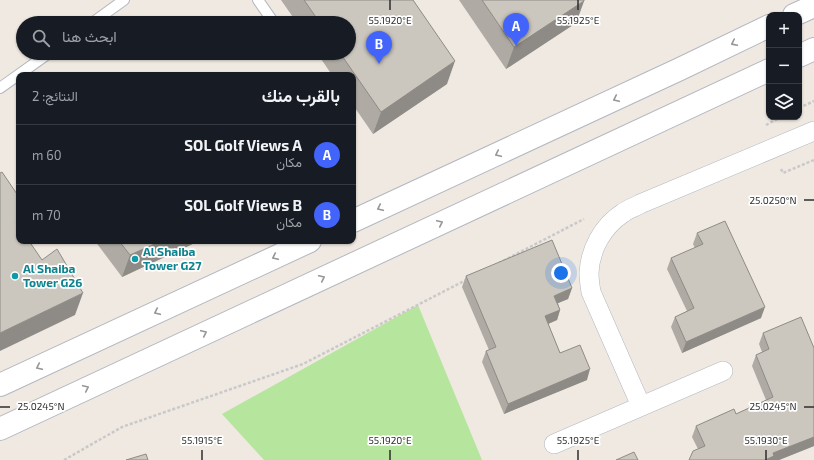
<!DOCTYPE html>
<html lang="ar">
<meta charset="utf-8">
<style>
body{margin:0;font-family:"Exo 2",Vazirmatn,sans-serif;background:#20242c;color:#f1f3f6;direction:rtl}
.controls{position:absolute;right:12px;top:12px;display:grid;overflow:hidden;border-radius:8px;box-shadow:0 1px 3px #0004}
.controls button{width:36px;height:36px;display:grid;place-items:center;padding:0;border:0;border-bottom:1px solid #363941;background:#171b24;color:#f1f3f6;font:20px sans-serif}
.you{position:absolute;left:561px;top:273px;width:14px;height:14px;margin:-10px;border:3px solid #fff;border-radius:50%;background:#1a73e8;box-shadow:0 0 0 6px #1a73e833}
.badge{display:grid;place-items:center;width:26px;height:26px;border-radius:50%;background:#4264fb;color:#fff;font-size:13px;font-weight:700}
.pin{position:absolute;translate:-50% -33px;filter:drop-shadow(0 1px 2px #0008)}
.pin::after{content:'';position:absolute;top:21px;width:14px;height:12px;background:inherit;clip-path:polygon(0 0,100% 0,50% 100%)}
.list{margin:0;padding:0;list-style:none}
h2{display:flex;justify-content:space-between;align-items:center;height:52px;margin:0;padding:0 16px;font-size:17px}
h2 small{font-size:13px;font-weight:400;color:#9ea1a6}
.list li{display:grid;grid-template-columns:26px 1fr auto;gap:12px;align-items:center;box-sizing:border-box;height:60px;padding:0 16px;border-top:1px solid #363941}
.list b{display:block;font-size:15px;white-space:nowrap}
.list p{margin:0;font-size:13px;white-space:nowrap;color:#9ea1a6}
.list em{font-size:13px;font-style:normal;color:#9ea1a6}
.icon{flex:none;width:22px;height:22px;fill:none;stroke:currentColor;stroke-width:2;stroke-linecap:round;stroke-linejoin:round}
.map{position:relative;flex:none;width:814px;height:460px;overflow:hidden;direction:ltr}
.search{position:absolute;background:#171b24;box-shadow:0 1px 3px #0004;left:16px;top:16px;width:340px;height:44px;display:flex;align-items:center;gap:10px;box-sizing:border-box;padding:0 14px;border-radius:22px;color:#9ea1a6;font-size:15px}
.panel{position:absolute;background:#171b24;box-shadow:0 1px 3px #0004;left:16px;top:72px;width:340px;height:172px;border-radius:8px;direction:rtl}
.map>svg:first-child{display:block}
.green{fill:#b6e59e}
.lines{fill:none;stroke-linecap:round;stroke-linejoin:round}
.service-casing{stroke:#b4b7c1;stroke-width:12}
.minor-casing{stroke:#b4b7c1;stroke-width:20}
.tertiary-casing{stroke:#b4b7c1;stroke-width:24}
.path{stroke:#c9c9c9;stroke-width:2.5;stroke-dasharray:3 2;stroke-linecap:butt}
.service{stroke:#fff;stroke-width:10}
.minor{stroke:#fff;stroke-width:19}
.tertiary{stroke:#fff;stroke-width:22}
.wall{fill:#afaba4}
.shaded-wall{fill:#8e8b86}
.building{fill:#cbc7bf;stroke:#8e8b86}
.oneway{stroke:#969696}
.ticks{fill:none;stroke:#2e2e2e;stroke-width:1.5}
.culture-dot{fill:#0f9aa8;stroke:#fff;stroke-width:1.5}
.labels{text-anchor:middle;stroke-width:3.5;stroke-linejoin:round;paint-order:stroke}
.culture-label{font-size:12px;font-weight:bold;fill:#0d838f;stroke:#fff;text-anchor:start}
.ticks-label{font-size:10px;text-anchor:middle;fill:#2e2e2e;stroke:#fff;stroke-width:3.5;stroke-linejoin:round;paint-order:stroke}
</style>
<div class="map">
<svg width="814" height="460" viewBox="0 0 814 460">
<rect width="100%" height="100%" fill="#efe9e1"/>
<polygon class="green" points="418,305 482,460 264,460 222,414"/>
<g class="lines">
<g class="service-casing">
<g id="service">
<polyline points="258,0 274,23"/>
<polyline points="92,23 124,0"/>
<polyline points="0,88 49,53"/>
</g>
</g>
<g class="minor-casing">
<g id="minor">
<path d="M641,406L591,292C590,286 589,279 589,273C590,249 603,226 623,213C628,209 635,207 640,204L814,131"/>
<polyline points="554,444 723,371"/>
</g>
</g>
<g class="tertiary-casing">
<g id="tertiary">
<polyline points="794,15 814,6"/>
<polyline points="799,56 814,49"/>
<polyline points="353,221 680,69 769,26"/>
<polyline points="0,385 310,241"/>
<polyline points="0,429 769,70"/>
</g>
</g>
<g class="path">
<polyline points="799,108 814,101"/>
<polyline points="766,125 781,117"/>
<polyline points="781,169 783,173 814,160"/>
<polyline points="499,263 584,219"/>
<polyline points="64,460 122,427 303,364 466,280"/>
</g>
<use href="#service" class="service"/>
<use href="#minor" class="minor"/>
<use href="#tertiary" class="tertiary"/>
</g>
<g class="wall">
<polygon points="281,0 413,0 447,84 373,134 353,105 353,75 332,75 317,53 349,53 349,23 297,23"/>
<polygon points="459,0 584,0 584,1 576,23 506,69"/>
<polygon points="697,233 761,318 682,353 671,327 675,317 687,311 667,269 671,258 695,248 693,244"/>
<polygon points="95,241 199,241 122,277"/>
<polygon points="466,276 572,288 568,299 558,303 560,310 557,320 548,324 560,353 587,380 504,414 482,362 486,351 489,350 462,287"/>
<polygon points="763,333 814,348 814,446 779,460 689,460 698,449 692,437 696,426 736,414 766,400 752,366 756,355 762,352 759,344"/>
</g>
<g class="shaded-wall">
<polygon points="584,1 576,23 506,69 514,47"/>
<polygon points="455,61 447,84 373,134 381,112"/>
<polygon points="19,220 19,237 16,222"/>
<polygon points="161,241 199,241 122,277 130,255"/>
<polygon points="572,288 568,299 551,306 554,296"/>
<polygon points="83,293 75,315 0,351 0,333"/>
<polygon points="765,307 761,318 682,353 686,342"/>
<polygon points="560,310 557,320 541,327 545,316"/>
<polygon points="590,369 587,380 504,414 508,404"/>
<polygon points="814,437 814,446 779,460 765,460 773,453"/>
</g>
<g class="building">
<polygon points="304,0 413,0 455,61 381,112 340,53 349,53 349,23 320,23"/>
<polygon points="482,0 584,0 584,1 514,47"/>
<polygon points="2,172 19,197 19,220 16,222 19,226 19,241 29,241 42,260 57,249 83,293 0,333 0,173"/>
<polygon points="725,221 765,307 686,342 675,317 694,308 671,258 703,244 697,233"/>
<polygon points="552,240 572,288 554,296 560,310 545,316 560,353 580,345 590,369 508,404 486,351 496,347 466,276"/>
<polygon points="119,241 161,241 130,255"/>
<polygon points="801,317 814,348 814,437 773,453 774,456 765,460 689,460 693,451 705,446 696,426 734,409 736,414 773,397 756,355 769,349 763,333"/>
<polygon points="634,452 638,460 616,460"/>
<polygon points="146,454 148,460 126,460"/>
</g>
<defs><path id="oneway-chevron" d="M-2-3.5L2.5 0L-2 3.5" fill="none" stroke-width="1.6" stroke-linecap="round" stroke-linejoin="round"/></defs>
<g class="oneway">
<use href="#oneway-chevron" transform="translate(734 43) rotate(154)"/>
<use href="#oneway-chevron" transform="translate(616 99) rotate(155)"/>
<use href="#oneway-chevron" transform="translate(498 154) rotate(155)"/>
<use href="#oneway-chevron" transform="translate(380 208) rotate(155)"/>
<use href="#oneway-chevron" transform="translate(440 223) rotate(-25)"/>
<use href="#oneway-chevron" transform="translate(275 257) rotate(155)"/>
<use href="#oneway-chevron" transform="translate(322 278) rotate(-25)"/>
<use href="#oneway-chevron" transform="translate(157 312) rotate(155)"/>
<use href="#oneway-chevron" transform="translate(204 333) rotate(-25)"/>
<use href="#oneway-chevron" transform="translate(39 367) rotate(155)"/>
<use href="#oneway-chevron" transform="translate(86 388) rotate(-25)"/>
</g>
<path class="ticks" d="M390,0V10M578,0V10M804,200H814M0,407H10M804,407H814M202,450V460M390,450V460M578,450V460M766,450V460"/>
<g class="culture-dot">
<circle cx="135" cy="259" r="4"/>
<circle cx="15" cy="276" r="4"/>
</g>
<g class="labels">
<g class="culture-label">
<text x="143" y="256">Al Shaiba<tspan x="143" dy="14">Tower G27</tspan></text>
<text x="23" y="273">Al Shaiba<tspan x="23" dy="14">Tower G26</tspan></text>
</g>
</g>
<g class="ticks-label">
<text x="390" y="24">55.1920°E</text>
<text x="578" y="24">55.1925°E</text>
<text x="773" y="204">25.0250°N</text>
<text x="41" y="410">25.0245°N</text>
<text x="773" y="410">25.0245°N</text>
<text x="202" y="444">55.1915°E</text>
<text x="390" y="444">55.1920°E</text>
<text x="578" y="444">55.1925°E</text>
<text x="766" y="444">55.1930°E</text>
</g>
</svg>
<div class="controls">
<button>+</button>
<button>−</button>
<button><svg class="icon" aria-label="layers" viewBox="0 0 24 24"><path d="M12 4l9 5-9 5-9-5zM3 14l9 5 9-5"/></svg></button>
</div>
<div class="you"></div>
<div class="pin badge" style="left:516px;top:46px">A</div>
<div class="pin badge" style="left:379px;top:64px">B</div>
<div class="search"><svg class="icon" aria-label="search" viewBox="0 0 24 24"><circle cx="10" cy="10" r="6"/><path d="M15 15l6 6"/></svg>ابحث هنا</div>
<section class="panel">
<h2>بالقرب منك<small>النتائج: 2</small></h2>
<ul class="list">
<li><span class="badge">A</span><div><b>SOL Golf Views A</b><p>مكان</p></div><em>60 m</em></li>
<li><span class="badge">B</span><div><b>SOL Golf Views B</b><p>مكان</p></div><em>70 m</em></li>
</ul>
</section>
</div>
